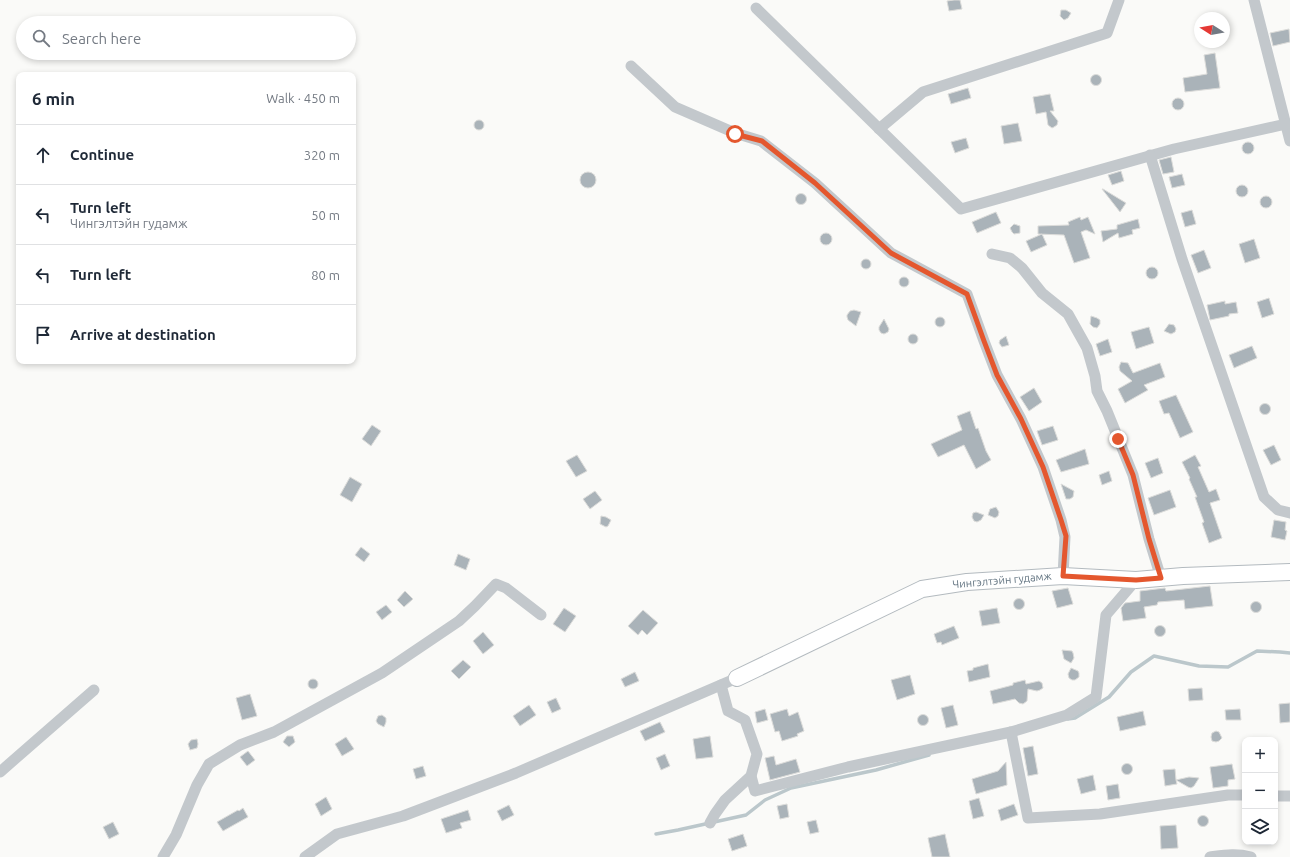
<!DOCTYPE html>
<meta charset="utf-8">
<style>
body{margin:0;font-family:Ubuntu,sans-serif;background:#f6f6f7;color:#1f2937}
.controls{position:absolute;right:12px;bottom:12px;display:grid;overflow:hidden;border-radius:8px;box-shadow:0 2px 6px #0003}
.controls button{width:36px;height:36px;display:grid;place-items:center;padding:0;border:0;border-bottom:1px solid #e0e1e3;background:#fff;color:#1f2937;font:20px sans-serif}
.compass{position:absolute;left:1194px;top:12px;width:36px;height:36px;border-radius:50%;background:#fff;box-shadow:0 2px 6px #0003;rotate:281deg}
.stop{position:absolute;width:12px;height:12px;margin:-9px;border:3px solid #e4572e;border-radius:50%;background:#fff}
.stop.end{background:#e4572e;border-color:#fff;box-shadow:0 1px 4px #0008}
.list{margin:0;padding:0;list-style:none}
h2{display:flex;justify-content:space-between;align-items:center;height:52px;margin:0;padding:0 16px;font-size:17px}
h2 small{font-size:13px;font-weight:400;color:#747a83}
.list li{display:grid;grid-template-columns:26px 1fr auto;gap:12px;align-items:center;box-sizing:border-box;height:60px;padding:0 16px;border-top:1px solid #e0e1e3}
.list b{display:block;font-size:15px;white-space:nowrap}
.list p{margin:0;font-size:13px;white-space:nowrap;color:#747a83}
.list em{font-size:13px;font-style:normal;color:#747a83}
.icon{flex:none;width:22px;height:22px;fill:none;stroke:currentColor;stroke-width:2;stroke-linecap:round;stroke-linejoin:round}
.map{position:relative;flex:none;width:1290px;height:857px;overflow:hidden}
.search{position:absolute;background:#fff;box-shadow:0 2px 6px #0003;left:16px;top:16px;width:340px;height:44px;display:flex;align-items:center;gap:10px;box-sizing:border-box;padding:0 14px;border-radius:22px;color:#747a83;font-size:15px}
.panel{position:absolute;background:#fff;box-shadow:0 2px 6px #0003;left:16px;top:72px;width:340px;height:292px;border-radius:8px}
.map>svg:first-child{display:block}
.lines{fill:none;stroke-linecap:round;stroke-linejoin:round}
.stream{stroke:#bbc7cb;stroke-width:3.5}
.building{fill:#aab3b9;stroke:#dcdcda}
.secondary-casing{stroke:#b3babf;stroke-width:18}
.street{stroke:#c3c8cc;stroke-width:11}
.secondary{stroke:#fff;stroke-width:16}
.route{stroke:#e4572e;stroke-width:5}
.labels{text-anchor:middle;stroke-width:4;stroke-linejoin:round;paint-order:stroke}
.street-label{font-size:11px;fill:#657683;stroke:#fff}
</style>
<div class="map">
<svg width="1290" height="857" viewBox="0 0 1290 857">
<rect width="100%" height="100%" fill="#fafaf8"/>
<g class="lines">
<g class="stream">
<polyline points="1068,719 1075,718 1109,697 1131,672 1154,656 1199,666 1228,667 1257,651 1280,652 1290,653"/>
<polyline points="656,834 678,830 746,815 765,800 791,788 876,770 929,755"/>
</g>
</g>
<g class="building">
<polygon points="954,0 960,0 962,9 949,11 947,1"/>
<polygon points="1061,10 1066,10 1071,13 1068,18 1064,20 1060,16"/>
<polygon points="1289,29 1290,42 1273,46 1270,33"/>
<polygon points="1215,53 1220,88 1185,92 1183,78 1207,74 1204,55"/>
<circle cx="1096" cy="80" r="5.5"/>
<polygon points="968,88 971,98 951,104 948,94"/>
<polygon points="1050,94 1054,111 1050,111 1058,121 1057,125 1054,127 1052,128 1048,125 1046,112 1036,114 1033,97"/>
<circle cx="1178" cy="104" r="6"/>
<circle cx="479" cy="125" r="5"/>
<polygon points="1018,123 1022,141 1004,144 1001,126"/>
<polygon points="966,138 969,148 955,153 951,142"/>
<circle cx="1248" cy="148" r="6"/>
<polygon points="1171,157 1174,172 1163,174 1159,160"/>
<polygon points="1121,171 1124,181 1112,185 1108,175"/>
<circle cx="588" cy="180" r="8"/>
<polygon points="1182,174 1185,185 1172,188 1169,177"/>
<circle cx="1242" cy="191" r="6"/>
<polygon points="1102,189 1103,189 1126,203 1120,212"/>
<circle cx="801" cy="199" r="5.5"/>
<circle cx="1266" cy="202" r="6"/>
<polygon points="1192,210 1196,224 1185,227 1181,213"/>
<polygon points="996,212 1001,223 977,233 972,222"/>
<polygon points="1080,217 1081,220 1088,217 1095,234 1086,230 1081,232 1090,258 1074,263 1064,235 1038,234 1038,226 1069,225 1068,222"/>
<polygon points="1138,219 1140,228 1132,230 1133,234 1119,238 1118,233 1103,242 1101,231 1117,229 1117,225"/>
<polygon points="1014,224 1020,226 1020,233 1014,234 1012,232 1010,228"/>
<circle cx="826" cy="239" r="6"/>
<polygon points="1042,234 1047,245 1031,252 1026,241"/>
<polygon points="1254,239 1260,258 1245,263 1239,244"/>
<polygon points="1204,250 1211,268 1198,273 1191,255"/>
<circle cx="866" cy="264" r="5"/>
<circle cx="1152" cy="273" r="6"/>
<circle cx="904" cy="282" r="5"/>
<polygon points="1269,298 1274,314 1262,318 1257,302"/>
<polygon points="1225,301 1225,304 1236,302 1238,313 1229,314 1229,316 1210,320 1207,305"/>
<polygon points="854,310 861,312 856,326 848,320 847,317 847,315 850,311"/>
<polygon points="1091,316 1097,318 1100,320 1100,324 1097,328 1093,327 1090,324"/>
<circle cx="940" cy="322" r="5"/>
<polygon points="884,319 889,329 888,332 884,334 881,333 879,330 879,327"/>
<polygon points="1169,324 1174,325 1176,329 1175,332 1171,334 1164,331"/>
<polygon points="1149,327 1154,343 1136,349 1131,332"/>
<circle cx="913" cy="339" r="5"/>
<polygon points="1006,336 1009,345 1002,347 999,343 1000,340"/>
<polygon points="1108,339 1112,352 1100,356 1096,344"/>
<polygon points="1252,346 1257,358 1234,368 1229,355"/>
<polygon points="1121,362 1128,363 1133,373 1160,363 1165,377 1144,385 1148,390 1125,403 1118,389 1132,381 1120,371 1119,367"/>
<polygon points="1034,388 1042,402 1029,411 1020,397"/>
<polygon points="1176,395 1193,432 1180,438 1169,413 1164,414 1159,401"/>
<circle cx="1265" cy="409" r="5.5"/>
<polygon points="970,411 976,429 978,428 986,451 991,460 976,469 964,445 938,457 931,444 962,430 957,416"/>
<polygon points="372,425 381,431 371,446 362,439"/>
<polygon points="1053,426 1058,440 1042,445 1037,431"/>
<polygon points="1274,445 1281,460 1271,465 1263,450"/>
<polygon points="1085,449 1089,464 1061,472 1056,460"/>
<polygon points="577,455 587,471 576,477 566,461"/>
<polygon points="1195,455 1201,466 1198,467 1209,492 1216,489 1220,500 1210,503 1222,538 1209,543 1202,523 1204,522 1195,497 1197,497 1189,479 1190,478 1182,462"/>
<polygon points="1158,458 1163,473 1151,478 1145,463"/>
<polygon points="1109,471 1112,481 1102,485 1099,475"/>
<polygon points="350,477 362,484 352,502 340,495"/>
<polygon points="1061,484 1074,491 1073,497 1070,499 1066,499"/>
<polygon points="1170,490 1176,507 1154,515 1148,498"/>
<polygon points="595,491 602,500 590,509 583,499"/>
<polygon points="996,507 999,512 998,516 995,518 988,515 990,509"/>
<polygon points="976,512 984,515 981,520 977,522 974,521 972,517 973,513"/>
<polygon points="601,516 606,517 611,520 608,526 606,527 600,524"/>
<polygon points="1274,520 1286,522 1285,530 1287,531 1285,540 1271,537"/>
<polygon points="361,547 370,554 364,562 355,555"/>
<polygon points="458,554 470,559 466,570 454,565"/>
<polygon points="1210,586 1213,606 1185,609 1184,600 1158,602 1157,605 1144,607 1146,618 1123,621 1121,608 1125,603 1140,601 1140,591 1165,588 1166,591"/>
<polygon points="1068,588 1073,604 1057,608 1052,591"/>
<polygon points="405,591 413,599 404,607 397,600"/>
<circle cx="1019" cy="604" r="5.5"/>
<circle cx="1256" cy="607" r="5.5"/>
<polygon points="386,605 392,612 382,620 376,612"/>
<polygon points="564,608 576,616 565,632 553,624"/>
<polygon points="997,608 1000,623 982,626 979,611"/>
<polygon points="643,610 658,623 647,635 642,630 638,635 628,626"/>
<circle cx="1160" cy="631" r="5.5"/>
<polygon points="954,626 959,638 942,645 941,642 937,643 934,634"/>
<polygon points="483,632 494,645 483,654 473,641"/>
<polygon points="1062,650 1072,651 1073,653 1074,658 1071,663 1064,659"/>
<polygon points="463,660 471,667 459,679 451,671"/>
<polygon points="988,664 990,677 969,682 967,671 973,670 973,668"/>
<polygon points="1071,668 1078,671 1079,673 1079,677 1075,680 1072,680 1069,678 1068,674"/>
<polygon points="635,672 639,681 625,687 621,679"/>
<polygon points="910,675 915,694 897,700 891,680"/>
<circle cx="313" cy="684" r="5"/>
<polygon points="1025,680 1026,684 1039,681 1042,683 1043,688 1040,690 1037,691 1028,689 1027,701 1023,704 1019,703 1015,699 993,704 990,691 1013,685 1013,683"/>
<polygon points="1202,688 1203,700 1189,701 1188,689"/>
<polygon points="250,694 257,716 242,720 236,698"/>
<polygon points="556,698 561,709 552,713 547,702"/>
<polygon points="1290,703 1290,722 1280,723 1279,704"/>
<polygon points="529,705 536,715 520,726 513,716"/>
<polygon points="953,705 958,725 946,728 941,708"/>
<polygon points="765,709 768,720 757,723 755,712"/>
<polygon points="787,709 789,716 798,712 804,731 797,734 798,736 782,741 779,731 775,732 770,714"/>
<polygon points="1240,709 1241,720 1226,720 1225,710"/>
<polygon points="1143,711 1146,725 1120,731 1117,717"/>
<circle cx="923" cy="720" r="5.5"/>
<polygon points="382,715 386,718 386,722 384,727 378,724 376,721 378,716"/>
<polygon points="660,722 665,732 645,741 640,731"/>
<polygon points="1216,731 1219,732 1222,738 1219,741 1216,742 1212,741 1211,737 1212,733"/>
<polygon points="287,736 293,736 295,742 289,747 283,742"/>
<polygon points="710,736 713,757 696,759 693,739"/>
<polygon points="346,737 354,749 342,756 335,744"/>
<polygon points="197,739 198,744 197,748 190,750 188,744 191,740"/>
<polygon points="1033,746 1038,774 1028,776 1023,748"/>
<polygon points="248,751 255,760 247,766 240,757"/>
<polygon points="665,754 670,766 661,770 656,758"/>
<polygon points="774,756 776,765 796,759 800,772 770,780 765,758"/>
<polygon points="1006,762 1007,785 976,794 972,779 998,771"/>
<circle cx="1127" cy="769" r="5.5"/>
<polygon points="1232,764 1235,779 1228,780 1228,786 1213,788 1210,767"/>
<polygon points="423,766 426,776 416,779 413,769"/>
<polygon points="1175,769 1176,780 1189,777 1199,778 1194,786 1191,788 1188,787 1176,780 1177,784 1165,786 1163,770"/>
<polygon points="1093,775 1096,790 1081,794 1077,779"/>
<polygon points="1118,784 1120,798 1108,800 1106,786"/>
<polygon points="326,797 332,809 321,816 315,804"/>
<polygon points="979,798 984,816 973,819 969,801"/>
<polygon points="787,804 789,817 780,819 777,806"/>
<polygon points="1014,804 1018,815 1001,821 998,810"/>
<polygon points="509,805 514,815 502,821 497,811"/>
<polygon points="243,808 248,817 223,831 217,822 238,810 239,811"/>
<polygon points="468,810 471,820 460,823 462,828 446,833 441,819"/>
<circle cx="1203" cy="821" r="5.5"/>
<polygon points="816,820 819,832 810,834 807,822"/>
<polygon points="113,822 119,834 109,839 103,827"/>
<polygon points="1176,825 1178,848 1161,849 1160,826"/>
<polygon points="743,834 747,846 732,851 728,839"/>
<polygon points="945,834 950,857 932,857 928,838"/>
</g>
<g class="lines">
<g class="secondary-casing">
<polyline id="secondary" points="737,678 922,589 967,582 1063,576 1136,580 1183,576 1290,572"/>
</g>
<g class="street">
<polyline points="1254,0 1290,141"/>
<polyline points="756,8 961,209 1174,149 1286,124"/>
<polyline points="631,66 675,107 735,133 761,141 815,183 891,253 967,294 984,341 997,375 1021,419 1043,467 1061,520 1065,537 1063,576"/>
<polyline points="879,129 923,92 1107,33 1119,0"/>
<polyline points="1150,155 1182,259 1264,497 1278,510 1290,513"/>
<polyline points="992,254 1010,258 1022,268 1042,293 1068,314 1087,348 1095,376 1097,391 1107,411 1133,475 1149,539 1161,578"/>
<polyline points="1011,732 1028,818 1100,814 1228,795 1245,795"/>
<polyline points="0,772 94,690"/>
<polyline points="751,776 755,791 848,767 1011,732 1067,715 1096,697 1106,615 1136,580"/>
<polyline points="1275,796 1290,796"/>
<polyline points="710,823 715,814 725,800 751,776 757,754 745,720 728,711 721,685"/>
<polyline points="163,857 176,835 197,785 209,764 240,745 274,732 382,673 459,621 475,606 496,584 506,588 541,615"/>
<polyline points="305,857 337,834 403,816 516,773 737,678"/>
<path d="M1210,857C1225,855 1236,853 1251,857"/>
</g>
<use href="#secondary" class="secondary"/>
</g>
<g class="lines">
<polyline class="route" points="735,134 762,141 815,183 891,253 967,294 984,341 997,375 1021,419 1043,467 1061,520 1066,536 1063,576 1136,580 1161,578 1149,539 1133,475 1118,439"/>
</g>
<g class="labels">
<g class="street-label">
<text transform="translate(1002 580) rotate(-5)" y="4">Чингэлтэйн гудамж</text>
</g>
</g>
</svg>
<div class="controls">
<button>+</button>
<button>−</button>
<button><svg class="icon" aria-label="layers" viewBox="0 0 24 24"><path d="M12 4l9 5-9 5-9-5zM3 14l9 5 9-5"/></svg></button>
</div>
<svg class="compass" viewBox="-18 -18 36 36"><path d="M0-13l5 13h-10z" fill="#e53935"/><path d="M0 13l5-13h-10z" fill="#747a83"/></svg>
<div class="stop" style="left:735px;top:134px"></div>
<div class="stop end" style="left:1118px;top:439px"></div>
<div class="search"><svg class="icon" aria-label="search" viewBox="0 0 24 24"><circle cx="10" cy="10" r="6"/><path d="M15 15l6 6"/></svg>Search here</div>
<section class="panel">
<h2>6 min<small>Walk · 450 m</small></h2>
<ul class="list">
<li><svg class="icon" aria-label="ahead" viewBox="0 0 24 24"><path d="M12 20V5M6 11l6-6 6 6"/></svg><div><b>Continue</b></div><em>320 m</em></li>
<li><svg class="icon" aria-label="left" viewBox="0 0 24 24"><path d="M17 20v-9H6M10 6l-5 5 5 5"/></svg><div><b>Turn left</b><p>Чингэлтэйн гудамж</p></div><em>50 m</em></li>
<li><svg class="icon" aria-label="left" viewBox="0 0 24 24"><path d="M17 20v-9H6M10 6l-5 5 5 5"/></svg><div><b>Turn left</b></div><em>80 m</em></li>
<li><svg class="icon" aria-label="arrive" viewBox="0 0 24 24"><path d="M6 21V4h12l-3 4 3 4H6"/></svg><div><b>Arrive at destination</b></div></li>
</ul>
</section>
</div>
